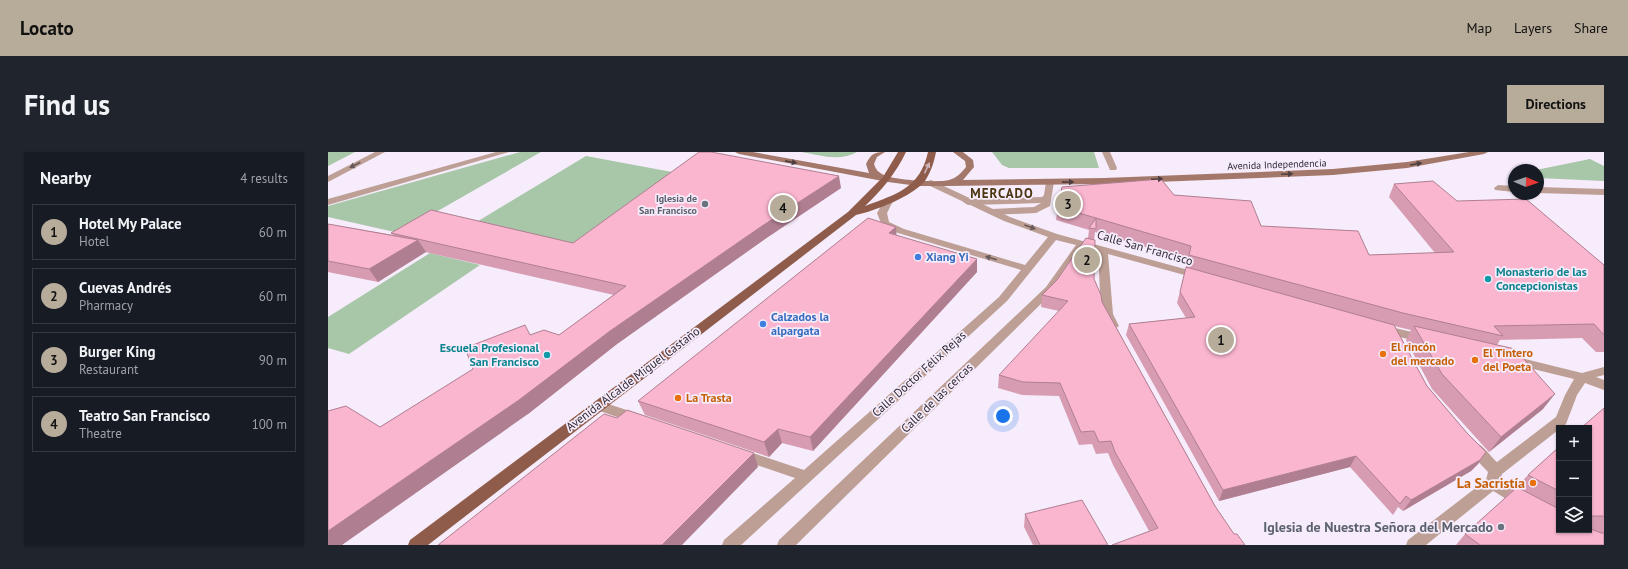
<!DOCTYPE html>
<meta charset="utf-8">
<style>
body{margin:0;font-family:"PT Sans",sans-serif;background:#20242c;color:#f1f3f6}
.controls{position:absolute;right:12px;bottom:12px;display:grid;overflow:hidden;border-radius:0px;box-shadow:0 1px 3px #0004}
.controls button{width:36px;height:36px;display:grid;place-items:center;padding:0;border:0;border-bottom:1px solid #363941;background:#171b24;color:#f1f3f6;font:20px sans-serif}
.compass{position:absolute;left:1180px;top:12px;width:36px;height:36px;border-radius:50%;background:#171b24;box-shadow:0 1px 3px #0004;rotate:92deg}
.you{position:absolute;left:675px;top:264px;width:14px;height:14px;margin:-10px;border:3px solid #fff;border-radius:50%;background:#1a73e8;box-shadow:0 0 0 6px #1a73e833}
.badge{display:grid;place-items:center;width:26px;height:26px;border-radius:50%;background:#b7ac99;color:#111;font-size:13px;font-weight:700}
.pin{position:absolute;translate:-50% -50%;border:2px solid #fff;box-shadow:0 1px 4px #0006}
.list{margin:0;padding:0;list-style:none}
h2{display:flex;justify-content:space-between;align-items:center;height:52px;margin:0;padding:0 16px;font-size:17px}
h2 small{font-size:13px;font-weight:400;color:#9ea1a6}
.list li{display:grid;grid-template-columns:26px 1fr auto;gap:12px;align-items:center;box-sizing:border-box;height:56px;margin:0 8px 8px;padding:0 8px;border:1px solid #363941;border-radius:0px}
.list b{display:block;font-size:15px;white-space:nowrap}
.list p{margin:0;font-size:13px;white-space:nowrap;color:#9ea1a6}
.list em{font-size:13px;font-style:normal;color:#9ea1a6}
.icon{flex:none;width:22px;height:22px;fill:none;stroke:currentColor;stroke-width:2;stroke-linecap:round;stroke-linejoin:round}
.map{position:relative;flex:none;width:1276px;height:393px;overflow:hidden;border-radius:0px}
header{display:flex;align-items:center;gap:24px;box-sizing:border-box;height:56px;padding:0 20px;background:#b7ac99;color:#111}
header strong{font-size:19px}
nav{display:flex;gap:22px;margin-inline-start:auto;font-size:14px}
.intro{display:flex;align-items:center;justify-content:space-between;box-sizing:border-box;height:96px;padding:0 24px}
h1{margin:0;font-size:28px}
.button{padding:10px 18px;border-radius:0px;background:#b7ac99;color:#111;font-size:14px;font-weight:700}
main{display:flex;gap:24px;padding:0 24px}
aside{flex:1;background:#171b24;border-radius:0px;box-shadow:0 1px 3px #0004}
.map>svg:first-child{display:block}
.green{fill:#a8c6a8}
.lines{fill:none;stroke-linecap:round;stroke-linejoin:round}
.lane{fill:#bd9f95;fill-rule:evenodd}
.street{fill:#bd9f95;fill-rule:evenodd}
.secondary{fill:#a3786a;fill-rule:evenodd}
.primary{fill:#8f5c4b;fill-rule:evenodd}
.wall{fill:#d79cb2}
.shaded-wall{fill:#af7f91}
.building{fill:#fab5cf;stroke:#af7f91}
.oneway{fill:#4d3e41}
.oneway2{fill:#68595a}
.oneway3{fill:#cdb2b5}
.worship-dot{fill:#6b7280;stroke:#f6ecfb;stroke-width:1.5}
.shop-dot{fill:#3f7fe0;stroke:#f6ecfb;stroke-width:1.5}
.culture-dot{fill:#0f9aa8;stroke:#f6ecfb;stroke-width:1.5}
.food-dot{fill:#e8710a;stroke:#f6ecfb;stroke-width:1.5}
.labels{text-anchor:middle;stroke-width:3.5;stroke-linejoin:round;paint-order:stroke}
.far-street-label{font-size:10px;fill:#302a33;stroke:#f6ecfb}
.far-worship-label{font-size:10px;font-weight:bold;fill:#5b616d;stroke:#f6ecfb;text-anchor:end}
.street-label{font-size:12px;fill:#302a33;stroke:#f6ecfb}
.shop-label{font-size:12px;font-weight:bold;fill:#366cbe;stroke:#f6ecfb;text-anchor:start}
.culture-label{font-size:12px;font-weight:bold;fill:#0d838f;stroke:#f6ecfb;text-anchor:start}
.food-label{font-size:12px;font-weight:bold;fill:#c56008;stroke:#f6ecfb;text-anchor:start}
.far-district-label{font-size:13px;font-weight:bold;letter-spacing:1px;fill:#4a3510;stroke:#f6ecfb}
.near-food-label{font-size:14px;font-weight:bold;fill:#c56008;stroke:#f6ecfb;text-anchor:end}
.near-worship-label{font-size:14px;font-weight:bold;fill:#5b616d;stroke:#f6ecfb;text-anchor:end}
</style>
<header>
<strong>Locato</strong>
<nav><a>Map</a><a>Layers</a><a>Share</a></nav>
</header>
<div class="intro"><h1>Find us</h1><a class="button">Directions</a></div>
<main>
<aside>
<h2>Nearby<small>4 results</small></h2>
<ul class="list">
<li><span class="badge">1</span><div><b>Hotel My Palace</b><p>Hotel</p></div><em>60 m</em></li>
<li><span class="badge">2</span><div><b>Cuevas Andrés</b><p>Pharmacy</p></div><em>60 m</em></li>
<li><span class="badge">3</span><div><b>Burger King</b><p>Restaurant</p></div><em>90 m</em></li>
<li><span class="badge">4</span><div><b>Teatro San Francisco</b><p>Theatre</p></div><em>100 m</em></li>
</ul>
</aside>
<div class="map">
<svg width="1276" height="393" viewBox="0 0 1276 393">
<rect width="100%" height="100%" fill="#f6ecfb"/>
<g class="green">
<polygon points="0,0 27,0 0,14"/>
<polygon points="192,0 213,0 71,81 0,65 0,54"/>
<path d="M473,0H529C511,10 492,3 473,0Z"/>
<polygon points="664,0 766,0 771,16 681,16 674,13"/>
<polygon points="258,4 360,23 251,104 137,77"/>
<polygon points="1262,7 1276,14 1276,29 1210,26 1210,18 1208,18"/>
<polygon points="102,101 152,113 21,202 0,196 0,165"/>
</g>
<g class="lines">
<polygon class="lane" points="722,27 726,30 722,54 708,61 664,63 659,60 664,57 706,55 713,51 640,53 635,50 640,47 714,45 716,43 718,30"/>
<g class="street">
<polygon points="47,0 57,0 0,30 0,24"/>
<polygon points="168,0 181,0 0,53 0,47"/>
<polygon points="774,0 782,0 789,16 788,18 782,18"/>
<polygon points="603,28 682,65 729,82 875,122 876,124 871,127 780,102 785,162 791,174 785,178 781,177 773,162 770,99 757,96 726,139 468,393 449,393 451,388 718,135 748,93 728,88 679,149 413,393 394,393 396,388 467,326 408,306 406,302 408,298 413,297 476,318 671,145 693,118 570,81 554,74 549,61 557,47 560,46 565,49 559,61 561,70 576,77 697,113 720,85 676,69 600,33 600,29"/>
<polygon points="1170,33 1186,34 1186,40 1167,38 1166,36"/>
<polygon points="1210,35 1276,37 1276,43 1210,41"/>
<polygon points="1054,173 1101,184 1103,187 1097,191 1050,180 1048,177 1050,174"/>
<path d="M1185,204L1254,221L1276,215V223L1268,225L1276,228V238L1257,231L1249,243L1238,272L1174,322L1172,328L1199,344L1201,348L1199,352C1188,356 1175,344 1165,339L1098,393H1078L1080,388L1158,328L1160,320L1139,298L1137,294L1139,290C1151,286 1161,303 1169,310L1228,265L1237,243L1246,227L1181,211L1179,208L1181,205Z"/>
<polygon points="271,249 314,263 316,267 314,271 309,272 266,257 264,254 266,251"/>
</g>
<path class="secondary" d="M407,0H425L541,21L538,12C543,2 546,0 557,0L549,5L546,12C548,18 550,20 556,23C565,28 611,31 621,28C629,26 633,21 638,15L637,9L625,0H635L645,8L646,15L635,28L776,26L1005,17L1079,10L1141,0H1160L1156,2L1079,16L1005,23L776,32L619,34H590L560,30L411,2Z"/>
<path class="primary" d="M570,0H578C568,21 554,38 537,54C569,42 592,36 600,0H608C606,10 603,20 597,29C585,44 547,59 528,63L100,393H80L82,388L520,60L555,25Z"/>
</g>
<g class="wall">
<polygon points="1066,32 1129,49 1276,113 1276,200 1268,200 1254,186 1172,188 1169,193 1215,257 1161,300 1104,237 1078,188 1083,178 1066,174 1099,234 1139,281 1158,300 1150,312 1143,319 1075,359 1070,355 1065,363 1022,315 891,349 798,183 801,172 858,166 849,151 860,108 767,80 766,88 766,127 774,150 887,354 821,379 785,313 780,301 768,302 764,292 751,293 731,244 694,243 670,236 671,223 731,159 713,155 714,143 729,128 760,86 761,78 728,68 730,55 846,43 933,74 1041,103 1107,101 1061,45"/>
<polygon points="513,36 437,87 289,192 200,262 52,275 203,183 231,183 286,143 97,100 50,130 0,120 0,72 65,83 63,81 245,91"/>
<polygon points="569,83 649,120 485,299 454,291 441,305 317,263 310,249"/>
<polygon points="1276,256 1276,393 1128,393 1137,382 1173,350 1184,337 1189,335 1200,323 1231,295 1231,378 1261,378 1261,276"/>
<polygon points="697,362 780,393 705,393 696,375"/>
</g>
<g class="shaded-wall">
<polygon points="511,24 513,36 437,87 289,192 200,262 14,393 0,393 0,379 282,179 434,74"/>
<polygon points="568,75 569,89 561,81"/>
<polygon points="90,88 98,100 50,130 41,117"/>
<polygon points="649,107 649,120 485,299 482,285"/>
<polygon points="1227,242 1215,257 1161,300 1173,285"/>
<polygon points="450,277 454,291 441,305 436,290"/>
<polygon points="1158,300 1150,312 1143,319 1075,359 1083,348"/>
<polygon points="426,301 430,315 354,393 334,393"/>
<polygon points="1028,304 1022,315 891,349 895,338"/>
</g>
<g class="building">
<polygon points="371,0 383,0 511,24 434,74 282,179 191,248 0,379 0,259 18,254 52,275 145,217 137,196 197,173 202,183 216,178 231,183 298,134 63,81 103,58 245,91"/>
<polygon points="833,27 846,43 923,49 933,74 1030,79 1041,103 1126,100 1066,32 1105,29 1129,49 1198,47 1276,113 1276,183 1266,172 1166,174 1175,184 1075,161 861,103 863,94 768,66 768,77 761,76 768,66 730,55 734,35"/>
<polygon points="540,66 568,75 561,81 649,107 482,285 450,277 436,290 310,249"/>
<polygon points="0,72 90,88 41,117 0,109"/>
<polygon points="758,86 767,88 766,127 773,143 774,150 887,354 906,382 909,382 917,393 784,393 830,376 787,300 783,289 771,290 766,279 753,280 732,231 695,230 671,223 740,149 714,143 729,128"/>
<polygon points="858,115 1066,173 1099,234 1139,281 1158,300 1152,308 1083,348 1078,344 1072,352 1028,304 895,338 801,172 867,165 852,140"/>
<polygon points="1086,174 1187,197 1227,242 1173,285 1114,222"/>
<polygon points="1276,256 1276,365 1274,364 1261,364 1261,276 1253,276"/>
<polygon points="299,258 426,301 334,393 110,393 276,262 289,266"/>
<polygon points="1231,295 1231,339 1200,323"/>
<polygon points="1187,334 1231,357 1231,378 1261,378 1261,376 1263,377 1273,381 1276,381 1276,393 1152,393 1137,382 1186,338 1184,337"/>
<polygon points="754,348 780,393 712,393 697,362"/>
</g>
<defs><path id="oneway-solid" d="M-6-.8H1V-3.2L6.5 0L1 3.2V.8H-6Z"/></defs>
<g class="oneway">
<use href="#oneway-solid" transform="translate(463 10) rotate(11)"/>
<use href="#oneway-solid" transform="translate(1088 12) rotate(-10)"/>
<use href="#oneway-solid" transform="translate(959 22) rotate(-3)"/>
<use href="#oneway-solid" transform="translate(829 27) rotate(-2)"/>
<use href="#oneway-solid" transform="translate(740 30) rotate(-1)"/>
</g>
<g class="oneway2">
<use href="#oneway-solid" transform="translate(27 13) rotate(153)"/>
<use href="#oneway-solid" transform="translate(702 75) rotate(20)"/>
<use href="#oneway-solid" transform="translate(663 106) rotate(-163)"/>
</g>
<use class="oneway3" href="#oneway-solid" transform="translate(599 16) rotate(-65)"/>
<g class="worship-dot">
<circle cx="377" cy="52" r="4"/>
<circle cx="1173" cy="375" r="4"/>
</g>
<g class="shop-dot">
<circle cx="590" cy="105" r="4"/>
<circle cx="435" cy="172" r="4"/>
</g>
<g class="culture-dot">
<circle cx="1160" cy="127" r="4"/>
<circle cx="219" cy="203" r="4"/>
</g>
<g class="food-dot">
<circle cx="1055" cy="202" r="4"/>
<circle cx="1147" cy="208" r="4"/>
<circle cx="350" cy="246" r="4"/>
<circle cx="1205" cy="331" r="4"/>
</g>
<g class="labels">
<g class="far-street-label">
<text transform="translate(949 12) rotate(-2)" y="4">Avenida Independencia</text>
</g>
<g class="far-worship-label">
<text x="369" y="50">Iglesia de<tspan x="369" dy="12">San Francisco</tspan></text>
</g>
<g class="street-label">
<text transform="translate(817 96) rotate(16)" y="4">Calle San Francisco</text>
<text transform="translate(591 222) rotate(-42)" y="4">Calle Doctor Félix Rejas</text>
<text transform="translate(305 227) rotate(-37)" y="4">Avenida Alcalde Miguel Castaño</text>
<text transform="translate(609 246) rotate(-44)" y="4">Calle de las cercas</text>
</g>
<g class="shop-label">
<text x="598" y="109">Xiang Yi</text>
<text x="443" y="169">Calzados la<tspan x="443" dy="14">alpargata</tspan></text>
</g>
<g class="culture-label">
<text x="1168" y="124">Monasterio de las<tspan x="1168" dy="14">Concepcionistas</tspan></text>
<text x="211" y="200" text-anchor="end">Escuela Profesional<tspan x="211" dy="14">San Francisco</tspan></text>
</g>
<g class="food-label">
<text x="1063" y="199">El rincón<tspan x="1063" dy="14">del mercado</tspan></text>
<text x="1155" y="205">El Tintero<tspan x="1155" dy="14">del Poeta</tspan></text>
<text x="358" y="250">La Trasta</text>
</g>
<g class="far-district-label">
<text x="674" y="46">MERCADO</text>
</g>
<g class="near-food-label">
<text x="1197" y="336">La Sacristía</text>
</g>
<g class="near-worship-label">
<text x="1165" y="380">Iglesia de Nuestra Señora del Mercado</text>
</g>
</g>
</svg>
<div class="controls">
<button>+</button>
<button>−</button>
<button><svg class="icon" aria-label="layers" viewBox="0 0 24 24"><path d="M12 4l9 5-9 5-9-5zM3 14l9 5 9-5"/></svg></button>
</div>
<svg class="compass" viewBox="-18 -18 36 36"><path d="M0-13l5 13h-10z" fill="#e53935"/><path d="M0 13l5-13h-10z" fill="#9ea1a6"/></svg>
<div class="you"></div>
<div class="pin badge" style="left:893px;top:188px">1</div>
<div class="pin badge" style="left:759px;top:108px">2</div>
<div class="pin badge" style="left:740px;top:52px">3</div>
<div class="pin badge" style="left:455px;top:56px">4</div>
</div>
</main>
